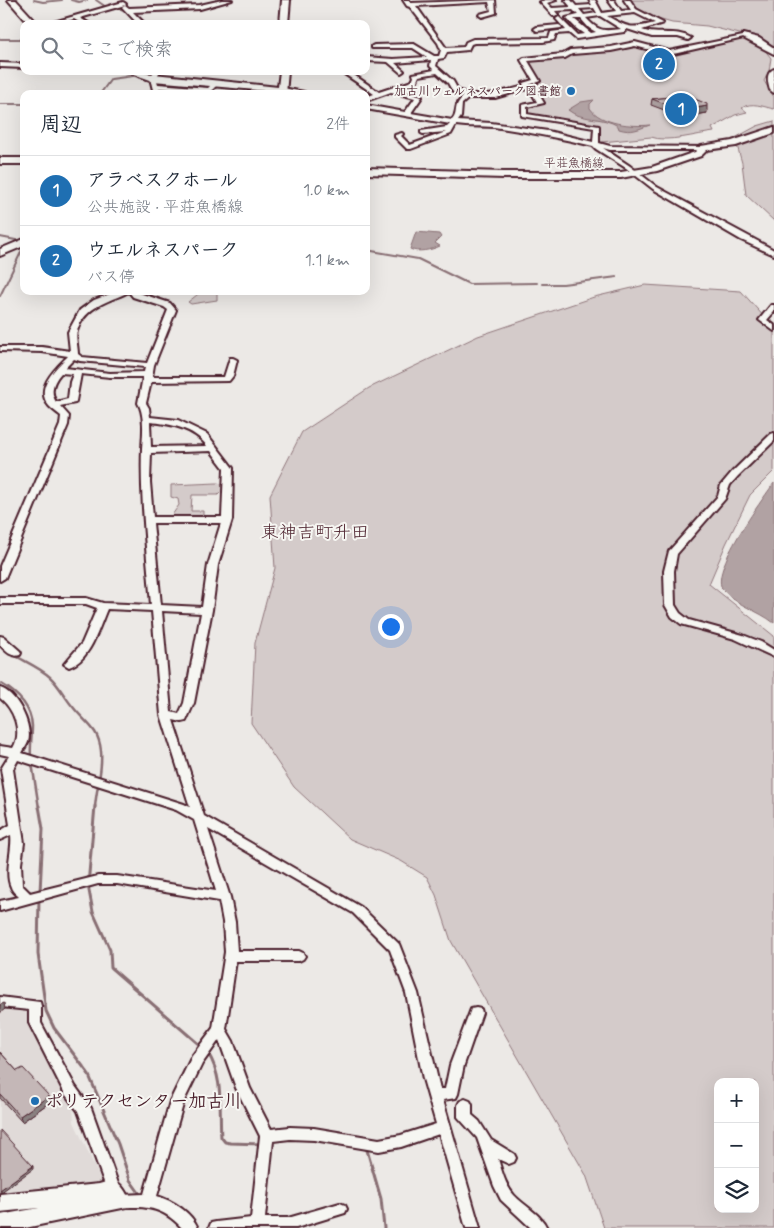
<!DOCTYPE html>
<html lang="ja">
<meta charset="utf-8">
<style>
body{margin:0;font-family:Mynerve,"Klee One",sans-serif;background:#f2f2f3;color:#1f2937}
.controls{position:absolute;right:15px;bottom:15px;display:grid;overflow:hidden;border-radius:10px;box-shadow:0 5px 20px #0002}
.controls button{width:45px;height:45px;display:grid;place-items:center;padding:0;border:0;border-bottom:1px solid #e0e1e3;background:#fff;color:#1f2937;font:25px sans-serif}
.you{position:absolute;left:390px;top:626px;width:18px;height:18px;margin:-12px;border:4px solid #fff;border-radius:50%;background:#1a73e8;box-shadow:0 0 0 8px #1a73e833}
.badge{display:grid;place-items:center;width:32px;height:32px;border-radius:50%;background:#1f6fb2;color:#fff;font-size:16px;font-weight:700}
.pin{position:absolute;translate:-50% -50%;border:2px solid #fff;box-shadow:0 1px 5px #0006}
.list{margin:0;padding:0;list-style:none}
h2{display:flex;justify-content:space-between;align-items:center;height:65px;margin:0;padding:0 20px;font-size:21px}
h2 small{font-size:16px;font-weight:400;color:#747a83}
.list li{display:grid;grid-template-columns:32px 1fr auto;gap:15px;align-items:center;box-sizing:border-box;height:70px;padding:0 20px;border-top:1px solid #e0e1e3}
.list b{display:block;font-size:19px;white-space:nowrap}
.list p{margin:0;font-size:16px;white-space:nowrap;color:#747a83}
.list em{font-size:16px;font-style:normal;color:#747a83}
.icon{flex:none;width:28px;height:28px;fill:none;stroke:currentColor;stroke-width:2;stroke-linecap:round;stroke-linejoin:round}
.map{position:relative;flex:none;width:774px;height:1228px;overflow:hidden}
.search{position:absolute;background:#fff;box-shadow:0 5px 20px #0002;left:20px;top:20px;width:350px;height:55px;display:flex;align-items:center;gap:12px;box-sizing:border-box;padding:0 18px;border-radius:10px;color:#747a83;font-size:19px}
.panel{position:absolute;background:#fff;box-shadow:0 5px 20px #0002;left:20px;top:90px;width:350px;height:205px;border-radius:10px}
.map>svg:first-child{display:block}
.built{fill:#e0dad8}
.green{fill:#d4cbca;stroke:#8f757a;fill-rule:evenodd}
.water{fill:#b1a2a3;stroke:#886e73}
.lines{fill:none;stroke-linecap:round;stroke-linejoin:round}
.stream-far2{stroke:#886e73;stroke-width:2}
.stream-far1{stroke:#886e73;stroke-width:2.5}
.stream{stroke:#886e73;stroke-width:3}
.street-casing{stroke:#4a1f2b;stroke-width:4}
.secondary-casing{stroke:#4a1f2b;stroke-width:4}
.street{fill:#f6f6f2;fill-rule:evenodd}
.secondary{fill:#f6f6f2;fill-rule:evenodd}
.wall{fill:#a99d9d;stroke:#4a1f2b}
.shaded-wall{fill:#898080;stroke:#4a1f2b}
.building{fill:#c4b7b7;stroke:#4a1f2b}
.poi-dot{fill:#1f6fb2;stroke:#f6f6f2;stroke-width:2}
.labels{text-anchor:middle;stroke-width:4;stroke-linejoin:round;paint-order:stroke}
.far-poi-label{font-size:12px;font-weight:bold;fill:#4a1f2b;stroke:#f6f6f2;text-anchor:end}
.far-street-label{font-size:12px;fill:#4a1f2b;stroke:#f6f6f2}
.quarter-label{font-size:18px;fill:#4a1f2b;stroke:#f6f6f2}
.near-poi-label{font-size:18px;font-weight:bold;fill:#4a1f2b;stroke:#f6f6f2;text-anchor:start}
</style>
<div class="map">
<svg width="774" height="1228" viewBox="0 0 774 1228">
<rect width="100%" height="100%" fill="#ece9e6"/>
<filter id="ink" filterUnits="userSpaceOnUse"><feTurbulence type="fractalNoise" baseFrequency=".02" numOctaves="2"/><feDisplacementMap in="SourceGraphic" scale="10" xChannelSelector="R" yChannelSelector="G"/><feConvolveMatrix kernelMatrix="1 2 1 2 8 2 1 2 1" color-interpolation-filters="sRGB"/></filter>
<g filter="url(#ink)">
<polygon class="built" points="0,1005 27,1009 30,1021 73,1107 74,1122 102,1182 96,1188 0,1199"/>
<g class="green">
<polygon points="630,0 774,0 774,48 760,39 707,26 672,23 644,15"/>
<path d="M743,38L761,45L771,58L769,71L764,81L774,97V109C764,107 751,101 742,108L747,112L735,115L712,128L714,132C697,134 667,143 651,137L602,142L599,141V126L527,113V106L544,104L538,93L527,85L539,81L527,60L530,59L567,57L572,54L638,45L668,55Z"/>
<polygon points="774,121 774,221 746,195 742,163 735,138 757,126"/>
<path d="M645,285L741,291L774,328V471L750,495L726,544L709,584L774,636V1228H604L586,1175L451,941L436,895L427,877L401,861L350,839L294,787L251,723L255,643L275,568L270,495L302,432L369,388L478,336L594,297ZM718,1082H755V1209H718Z"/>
<polygon points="202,291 217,291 217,300 191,304 188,302"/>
<polygon points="217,483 223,484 222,491 218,495 192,495 191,511 203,511 203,518 170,518 179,505 178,499 171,497 171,485"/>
</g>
<g class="water">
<path d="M594,100L590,104V108C600,124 633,127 650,125C638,129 632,133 619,129L618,126C603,116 581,121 568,110L581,102Z"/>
<path d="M416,232L439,234L441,237L435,243L440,246C432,250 417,253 410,249Z"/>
<path d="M774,483V623C758,610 737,606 723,590C708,572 762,500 774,483Z"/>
</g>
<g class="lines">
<g class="stream-far2">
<polyline points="34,0 43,2 62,0"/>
<polyline points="71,0 79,2 87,0"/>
<polyline points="96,0 106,7 126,10"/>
<polyline points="0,39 24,39"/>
<polyline points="100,94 111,79 133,76"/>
<polyline points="0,104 24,104"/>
<polyline points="0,237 21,241"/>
<polyline points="366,250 418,259 469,284 537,283"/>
<polyline points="542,284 563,284 617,277"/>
<polyline points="0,296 24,246"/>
</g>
<g class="stream-far1">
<path d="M14,655C26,662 40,668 50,677C59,685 65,698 73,707C85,723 99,728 101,751C103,771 96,788 95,808"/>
<path d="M0,683C16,692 31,706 32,726C32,737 30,747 31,758"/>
<polyline points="32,763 39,808"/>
</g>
<g class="stream">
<polyline points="39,806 43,829 40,892"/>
<polyline points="95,806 88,885 93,912 110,950 111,968 202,1047"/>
<polyline points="39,897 38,954 46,1011 54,1028 88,1073 118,1144 130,1180 140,1194"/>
<path d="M208,1053C224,1079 219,1108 221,1137L225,1142L230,1143L261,1144"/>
<polyline points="362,1147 367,1150 381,1199 384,1228"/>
</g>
<g class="street-casing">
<g id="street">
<polygon points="222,0 232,0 200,9 133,12 145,24 138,24 122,7 125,5 129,8 200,5"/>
<path d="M403,0H409L411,3L495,0L496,13L482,17L479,15L480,14L491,11L489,2L416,6L446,48L464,47L466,42L473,39L549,38L551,32L566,30L556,19L559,17L577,35L584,34L577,29L566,18L578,15L573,10L555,11L558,15L553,16L540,2L545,0H556L547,3L552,8L571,7L565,0H571L576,6L592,5L589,0H595L602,13L616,11L608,0H614L621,11L631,10L624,0H630L636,9L663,23L642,30C658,36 676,29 691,38L688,40L678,37H652L627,29L624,32L576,39L569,33L556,34L554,40L543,42L474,43L471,44L468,50L447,52L444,58L438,59L436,66L453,81L458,90C480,99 502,92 524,86L523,83L533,80L521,60L524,58L563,54L570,50L611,47L635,42L669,51L748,35V37L669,55L635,46L611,51L572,54L565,58L528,61L540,81L529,85L538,93L544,103L527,107V114L599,126V143L610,146L706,147V149L704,150H610L603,148L630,166L657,187L774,250V255L741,240L653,189L626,168L596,149L593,146C560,138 528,132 494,127C481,126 469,127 456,125L451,134L411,149H407L395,137V135L402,133L403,134L401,136L410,145L446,132L423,134L421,133V131L447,127L450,124L366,109V105L405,112L415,98L391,92L366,101V97L374,94L340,71H348L379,92L412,81L414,77L413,74L434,70L430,66L431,60L395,63L404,71L401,73L388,62L366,61V57L393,59L427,57L413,48H372V46L374,45L414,44L434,56H439L441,50L438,43L410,7L407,6ZM594,8L597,13L584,15L579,9ZM635,13L655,23C631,29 628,28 607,16ZM600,16L621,29C603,31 599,32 586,18ZM574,19H581L589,28L596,32L591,33ZM437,73L448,83L453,92L463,97C452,107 459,112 452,120L411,113L422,97L397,90L416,83L419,76ZM527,89L533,95L537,102L522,105V116L594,128L593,142L548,131L491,123L458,121L461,117L462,104L469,98H495Z"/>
<polygon points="123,2 126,4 125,5 80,18 90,24 82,24 74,19 57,24 47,24"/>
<polygon points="559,25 562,27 561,28 537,31 534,29 537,27"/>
<polygon points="0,63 24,64 24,68 0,67"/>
<polygon points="154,71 160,71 156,78 158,84 208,88 213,83 218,84 210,92 159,88 160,94 154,94 150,78"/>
<polygon points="283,88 304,92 307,94 293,94 281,91 281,89"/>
<path d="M118,291H137L139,293L170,303L176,310L154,365L152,377H224L230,358H233L237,360L233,376L229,381L151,382L146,403L149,408L150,417L178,420L207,434L233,468L232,520L218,565L212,610L194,703L186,721L182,722L173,720L204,816L361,907L399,944L418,993L440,1089H445L450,1065L471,1009L476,1008L481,1009L482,1013L464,1065L458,1094L456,1098L443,1100L480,1228H466L439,1134L401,1147L379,1151L314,1140L290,1139L273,1141L265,1218H288L340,1203L345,1205L347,1209L345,1213L296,1228H209L211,1223L216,1222L251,1218L260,1136L236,1088L219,1040L202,1064L184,1101L157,1196C173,1201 191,1212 198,1228H182C168,1213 156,1207 135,1207C128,1207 122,1208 115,1205L113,1201L115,1197L120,1195L144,1194L170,1101L192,1056L213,1028L225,952L223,922L219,901L117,884H98L0,911V901L19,897C16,894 12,891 11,887C4,873 13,850 11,835L0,840V831L10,825L1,769L9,756L0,754V746L13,748C23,732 14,709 0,698V688C17,693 33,726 28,742C27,745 24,749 22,753L184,804L190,807L161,715L152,611L107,609C99,627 90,661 69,667L64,664L82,643L97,608L86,604H0V598H86L103,603L151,605C147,553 140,500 142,448C143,434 145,415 138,403L143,377H110L81,374L76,401L75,403L60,406L69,416L68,425L5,578L0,581V566L60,425L61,416C57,413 52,409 49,406C34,388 55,369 68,356L42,352L0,351V347H42L70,351L68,332L80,310L94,300ZM129,292L133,297L164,307L168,310L147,363L82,357L78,354C78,347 75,337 77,331C85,306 108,302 129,292ZM74,359L80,361L145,367L144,372L110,373L65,368ZM61,373L73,374L70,382L68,399L56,402C49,391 54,381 61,373ZM150,422C171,424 194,428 207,446L151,447ZM211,451L224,468L222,517H153L150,482L151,453ZM153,523H221L208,565L202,607L161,605ZM162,611L201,613L184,703L179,714L171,712ZM18,760L176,810L194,820L216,891L117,876H98L30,893L22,885L21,864L24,843L13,769ZM208,829L353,913L390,950L406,993L423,1079L436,1124L401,1135L379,1139L314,1128L290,1127L271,1129L250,1088L233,1041L226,1029L236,961H299L303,959L305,956L303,953L299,951H237L235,922L230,897Z"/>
<polygon points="771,305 774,305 774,312 767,320 774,325 774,331 759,320"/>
<polygon points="774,433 774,441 738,476 730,485 725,499 677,554 674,571 675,605 680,613 689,620 743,635 761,642 774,650 774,657 735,639 681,624 672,617 665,605 664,571 669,551 718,496 721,485 732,472 771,434"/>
<path d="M0,636L4,637L20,651L21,653L20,655C11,658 5,650 0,645Z"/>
<polygon points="0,997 40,1002 41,1006 41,1023 75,1086 91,1108 120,1189 118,1193 113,1195 108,1193 78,1111 65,1094 29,1023 29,1010 0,1007"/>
<path d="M465,1099L470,1101L472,1105V1115L479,1121L491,1140L514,1154L516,1158L514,1162L509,1164L498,1159C502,1171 505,1185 514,1195C524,1206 541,1214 547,1228H531L501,1200L494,1186L477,1138L458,1117V1105L460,1101Z"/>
</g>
</g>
<g class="secondary-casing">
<g id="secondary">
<polygon points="8,0 16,0 38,24 29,24"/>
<polygon points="282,0 290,0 288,24 280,24"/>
<polygon points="743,34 759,38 774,48 774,54 743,38"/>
<path d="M774,69V93L770,90C768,83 765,73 774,69Z"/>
<polygon points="125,71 278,87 280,71 288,71 286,94 278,94 278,92 153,81"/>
<polygon points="774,127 774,133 736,146 707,150 701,156 657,171 621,178 504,178 366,174 366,168 504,172 621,172 652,167 695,152 701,146 732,141"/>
<rect x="0" y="158" width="24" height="6"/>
<polygon points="24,239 24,246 0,256 0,249"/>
<path d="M113,1180C122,1184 126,1192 130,1201L127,1207L25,1228H0V1215L39,1208L0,1212V1194L99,1184Z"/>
</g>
</g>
<use href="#street" class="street"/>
<use href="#secondary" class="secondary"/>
</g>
<g class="wall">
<polygon points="681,96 707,113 695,115 675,114 651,105 652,99"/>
<polygon points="0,1052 17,1071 50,1102 22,1122 0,1098"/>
</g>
<g class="shaded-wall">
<polygon points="707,106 707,113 695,115 696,108"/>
<polygon points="4,1003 5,1009 0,1013 0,1005"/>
<polygon points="49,1096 50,1102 22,1122 20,1116"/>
<polygon points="33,1166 33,1169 0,1193 0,1190"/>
</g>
<g class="building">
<polygon points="681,96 690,97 707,104 707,106 696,108 676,108 652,99"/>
<polygon points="0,1052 17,1071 23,1068 49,1096 20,1116 0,1094"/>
<polygon points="0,1130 33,1166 0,1190"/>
</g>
</g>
<g class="poi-dot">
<circle cx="571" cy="91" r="5"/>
<circle cx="35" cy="1101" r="5"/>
</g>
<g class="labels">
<g class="far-poi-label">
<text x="561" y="95">加古川ウェルネスパーク図書館</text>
</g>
<g class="far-street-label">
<text x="574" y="167">平荘魚橋線</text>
</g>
<g class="quarter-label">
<text x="315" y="538">東神吉町升田</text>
</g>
<g class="near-poi-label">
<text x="45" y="1107">ポリテクセンター加古川</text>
</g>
</g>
</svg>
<div class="controls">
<button>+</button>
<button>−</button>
<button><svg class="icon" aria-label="layers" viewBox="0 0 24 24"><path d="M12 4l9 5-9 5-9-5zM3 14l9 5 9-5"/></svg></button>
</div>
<div class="you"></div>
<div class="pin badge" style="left:681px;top:109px">1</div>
<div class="pin badge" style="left:659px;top:64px">2</div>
<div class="search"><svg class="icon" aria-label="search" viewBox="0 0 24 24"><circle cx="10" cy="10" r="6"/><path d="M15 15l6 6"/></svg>ここで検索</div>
<section class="panel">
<h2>周辺<small>2件</small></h2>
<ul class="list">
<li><span class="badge">1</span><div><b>アラベスクホール</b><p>公共施設 · 平荘魚橋線</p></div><em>1.0 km</em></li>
<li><span class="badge">2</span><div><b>ウエルネスパーク</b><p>バス停</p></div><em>1.1 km</em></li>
</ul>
</section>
</div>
